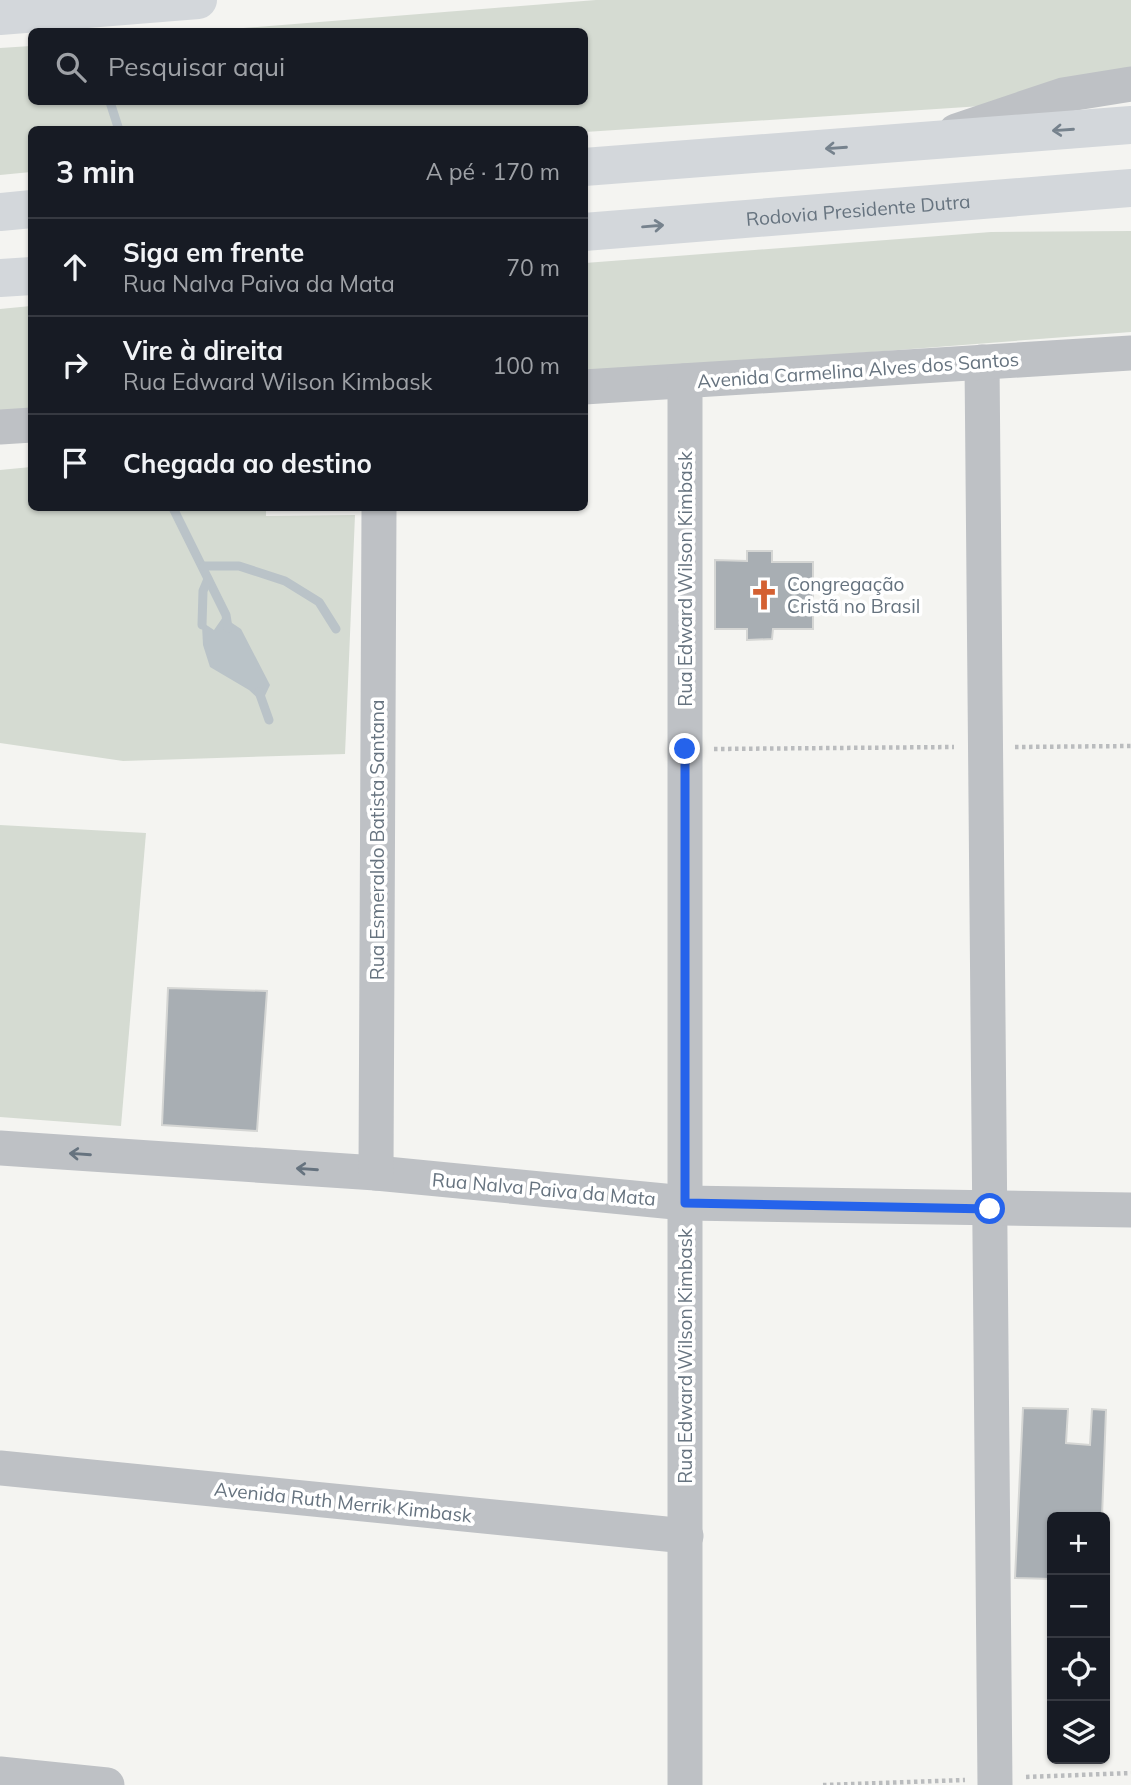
<!DOCTYPE html>
<html lang="pt">
<meta charset="utf-8">
<style>
body{margin:0;font-family:Mulish,sans-serif;background:#242831;color:#f1f3f6}
.controls{position:absolute;right:21px;bottom:21px;display:grid;overflow:hidden;border-radius:10px;box-shadow:0 2px 5px #0004}
.controls button{width:63px;height:63px;display:grid;place-items:center;padding:0;border:0;border-bottom:2px solid #363941;background:#171b24;color:#f1f3f6;font:35px sans-serif}
.stop{position:absolute;width:21px;height:21px;margin:-16px;border:5px solid #2563eb;border-radius:50%;background:#fff}
.stop.end{background:#2563eb;border-color:#fff;box-shadow:0 2px 7px #0008}
.list{margin:0;padding:0;list-style:none}
h2{display:flex;justify-content:space-between;align-items:center;height:91px;margin:0;padding:0 28px;font-size:30px}
h2 small{font-size:23px;font-weight:400;color:#9ea1a6}
.list li{display:grid;grid-template-columns:46px 1fr auto;gap:21px;align-items:center;box-sizing:border-box;height:98px;padding:0 28px;border-top:2px solid #363941}
.list b{display:block;font-size:26px;white-space:nowrap}
.list p{margin:0;font-size:23px;white-space:nowrap;color:#9ea1a6}
.list em{font-size:23px;font-style:normal;color:#9ea1a6}
.icon{flex:none;width:38px;height:38px;fill:none;stroke:currentColor;stroke-width:2;stroke-linecap:round;stroke-linejoin:round}
.map{position:relative;flex:none;width:1131px;height:1785px;overflow:hidden}
.search{position:absolute;background:#171b24;box-shadow:0 2px 5px #0004;left:28px;top:28px;width:560px;height:77px;display:flex;align-items:center;gap:18px;box-sizing:border-box;padding:0 24px;border-radius:10px;color:#9ea1a6;font-size:26px}
.panel{position:absolute;background:#171b24;box-shadow:0 2px 5px #0004;left:28px;top:126px;width:560px;height:385px;border-radius:10px}
.map>svg:first-child{display:block}
.green{fill:#d5dbd2}
.water{fill:#bac3c8}
.lines{fill:none;stroke-linecap:round;stroke-linejoin:round}
.stream{stroke:#bac3c8;stroke-width:9}
.building{fill:#a8aeb3;stroke:#d5d6d4;stroke-width:2}
.path{stroke:#babcbe;stroke-width:4.5;stroke-dasharray:3.5 3.5;stroke-linecap:butt}
.minor{stroke:#bec1c5;stroke-width:35}
.major{stroke:#d3d7db;stroke-width:38}
.highway{stroke:#d3d7db;stroke-width:38}
.oneway{stroke:#76828d}
.oneway2{stroke:#66737f}
.route{stroke:#2563eb;stroke-width:9}
.labels{text-anchor:middle;stroke-width:7;stroke-linejoin:round;paint-order:stroke}
.street-label{font-size:19px;fill:#66737f;stroke:#fff}
.poi-label{font-size:19px;fill:#66737f;stroke:#fff;text-anchor:start}
</style>
<div class="map">
<svg width="1131" height="1785" viewBox="0 0 1131 1785">
<rect width="100%" height="100%" fill="#f4f4f1"/>
<g class="green">
<polygon points="596,0 1131,0 1131,77 1012,104 585,132 584,130 32,130 31,172 0,175 0,48 31,46 32,102 584,102 584,32 206,31"/>
<polygon points="1131,231 1131,332 585,374 585,263 991,232"/>
<polygon points="31,306 31,416 0,418 0,309"/>
<polygon points="31,467 32,508 266,508 266,516 355,515 345,754 123,761 0,743 0,470"/>
<polygon points="0,825 146,833 121,1126 0,1117"/>
</g>
<polygon class="water" points="223,617 241,629 270,685 262,702 249,690 210,667 203,645 202,625 205,624 214,630"/>
<g class="lines">
<g class="stream">
<polyline points="110,102 119,130"/>
<polyline points="173,508 226,615 228,628"/>
<polyline points="204,566 239,566 285,581 319,602 336,629"/>
<polyline points="202,625 203,591 208,579"/>
<polyline points="259,692 269,720"/>
</g>
</g>
<g class="building">
<polygon points="747,551 772,551 772,562 813,562 813,629 773,629 772,639 747,640 747,629 715,629 715,560 747,561"/>
<polygon points="168,988 267,991 257,1131 162,1125"/>
<polygon points="1023,1408 1068,1409 1066,1443 1090,1445 1092,1409 1106,1410 1102,1517 1052,1517 1052,1579 1015,1578"/>
</g>
<g class="lines">
<g class="path">
<polyline points="1015,747 1131,746"/>
<polyline points="714,749 954,747"/>
<polyline points="1026,1777 1131,1773"/>
<polyline points="823,1785 965,1780"/>
</g>
<g class="minor">
<polyline points="956,131 1063,95 1131,84"/>
<polyline points="982,362 995,1785"/>
<polyline points="584,387 1131,353"/>
<polyline points="0,427 32,425"/>
<polyline points="0,1148 376,1173 685,1203 1131,1210"/>
<polyline points="376,1173 379,508"/>
<polyline points="0,1468 686,1536"/>
<polyline points="0,1774 107,1785"/>
<polyline points="685,1785 685,381"/>
</g>
<polyline class="major" points="0,16 198,0"/>
<g class="highway">
<polyline points="584,167 1131,125"/>
<polyline points="0,212 32,209"/>
<path id="s1" d="M584,232L1131,188"/>
<polyline points="0,278 32,276"/>
</g>
</g>
<defs><path id="oneway-shaft" d="M-6 0H5M1.5-3L5.5 0L1.5 3" fill="none" stroke-width="1.6" stroke-linecap="round" stroke-linejoin="round" transform="scale(1.75)"/></defs>
<g class="oneway">
<use href="#oneway-shaft" transform="translate(1063 130) rotate(176)"/>
<use href="#oneway-shaft" transform="translate(836 148) rotate(176)"/>
<use href="#oneway-shaft" transform="translate(653 226) rotate(-5)"/>
</g>
<g class="oneway2">
<use href="#oneway-shaft" transform="translate(80 1154) rotate(-176)"/>
<use href="#oneway-shaft" transform="translate(307 1169) rotate(-176)"/>
</g>
<g class="lines">
<polyline class="route" points="685,749 685,1203 990,1209"/>
</g>
<defs>
<g id="church-bare" transform="scale(2.415)"><path d="M-1.2-6h2.4v3.5h3.3v2.4h-3.3V6h-2.4V-.1h-3.3v-2.4h3.3Z" fill="#d46031" stroke="#fff" stroke-width="2.5" paint-order="stroke"/></g>
</defs>
<g fill-rule="evenodd">
<use href="#church-bare" x="764" y="595"/>
</g>
<g class="labels">
<g class="street-label">
<text dy="7" stroke="none"><textPath href="#s1" startOffset="275">Rodovia Presidente Dutra</textPath></text>
<text transform="translate(858 370) rotate(-4)" y="7">Avenida Carmelina Alves dos Santos</text>
<text transform="translate(685 579) rotate(-90)" y="7">Rua Edward Wilson Kimbask</text>
<text transform="translate(377 840) rotate(-90)" y="7">Rua Esmeraldo Batista Santana</text>
<text transform="translate(544 1189) rotate(5)" y="7">Rua Nalva Paiva da Mata</text>
<text transform="translate(685 1356) rotate(-90)" y="7">Rua Edward Wilson Kimbask</text>
<text transform="translate(343 1502) rotate(6)" y="7">Avenida Ruth Merrik Kimbask</text>
</g>
<g class="poi-label">
<text x="787" y="591">Congregação<tspan x="787" dy="22">Cristã no Brasil</tspan></text>
</g>
</g>
</svg>
<div class="controls">
<button>+</button>
<button>−</button>
<button><svg class="icon" aria-label="locate" viewBox="0 0 24 24"><circle cx="12" cy="12" r="6"/><path d="M12 2v4M12 18v4M2 12h4M18 12h4"/></svg></button>
<button><svg class="icon" aria-label="layers" viewBox="0 0 24 24"><path d="M12 4l9 5-9 5-9-5zM3 14l9 5 9-5"/></svg></button>
</div>
<div class="stop" style="left:990px;top:1209px"></div>
<div class="stop end" style="left:685px;top:749px"></div>
<div class="search"><svg class="icon" aria-label="search" viewBox="0 0 24 24"><circle cx="10" cy="10" r="6"/><path d="M15 15l6 6"/></svg>Pesquisar aqui</div>
<section class="panel">
<h2>3 min<small>A pé · 170 m</small></h2>
<ul class="list">
<li><svg class="icon" aria-label="ahead" viewBox="0 0 24 24"><path d="M12 20V5M6 11l6-6 6 6"/></svg><div><b>Siga em frente</b><p>Rua Nalva Paiva da Mata</p></div><em>70 m</em></li>
<li><svg class="icon" aria-label="right" viewBox="0 0 24 24"><path d="M7 20v-9h11M14 6l5 5-5 5"/></svg><div><b>Vire à direita</b><p>Rua Edward Wilson Kimbask</p></div><em>100 m</em></li>
<li><svg class="icon" aria-label="arrive" viewBox="0 0 24 24"><path d="M6 21V4h12l-3 4 3 4H6"/></svg><div><b>Chegada ao destino</b></div></li>
</ul>
</section>
</div>
